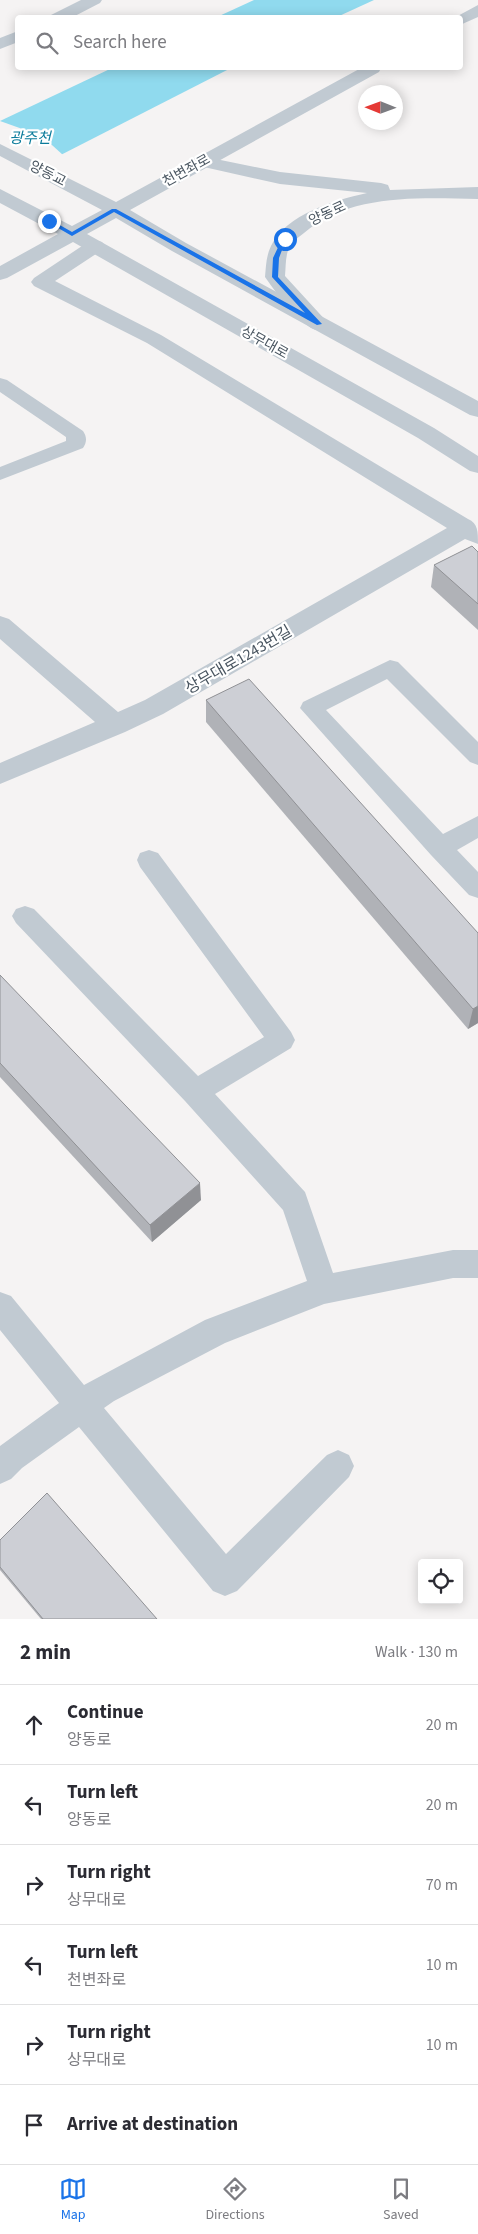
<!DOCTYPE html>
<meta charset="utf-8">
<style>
body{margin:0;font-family:"Source Sans 3","Noto Sans KR",sans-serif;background:#f2f2f3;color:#2b2b33}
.controls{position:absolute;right:15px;bottom:15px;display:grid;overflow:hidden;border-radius:5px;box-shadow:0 2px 12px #0003}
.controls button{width:45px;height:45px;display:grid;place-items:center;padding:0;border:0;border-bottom:1px solid #e1e1e2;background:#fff;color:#2b2b33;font:25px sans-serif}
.compass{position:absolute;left:358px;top:85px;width:45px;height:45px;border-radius:50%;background:#fff;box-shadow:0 2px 12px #0003;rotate:271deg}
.stop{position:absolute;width:15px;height:15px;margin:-11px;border:4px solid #1a73e8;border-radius:50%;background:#fff}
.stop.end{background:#1a73e8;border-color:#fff;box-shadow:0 1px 5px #0008}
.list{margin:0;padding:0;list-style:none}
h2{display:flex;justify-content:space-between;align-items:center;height:65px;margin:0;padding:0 20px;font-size:21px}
h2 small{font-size:16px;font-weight:400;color:#7c7c81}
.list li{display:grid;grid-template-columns:32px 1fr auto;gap:15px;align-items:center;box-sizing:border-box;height:80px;padding:0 20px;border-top:1px solid #e1e1e2}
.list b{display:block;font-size:19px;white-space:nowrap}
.list p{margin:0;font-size:16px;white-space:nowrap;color:#7c7c81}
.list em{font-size:16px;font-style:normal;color:#7c7c81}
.icon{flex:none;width:28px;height:28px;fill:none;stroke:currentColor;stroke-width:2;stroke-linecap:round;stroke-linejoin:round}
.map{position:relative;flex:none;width:478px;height:1619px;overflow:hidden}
.search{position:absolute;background:#fff;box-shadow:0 2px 12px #0003;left:15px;right:15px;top:15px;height:55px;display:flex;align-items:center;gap:12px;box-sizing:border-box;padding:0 18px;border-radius:5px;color:#7c7c81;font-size:19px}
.sheet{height:545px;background:#fff}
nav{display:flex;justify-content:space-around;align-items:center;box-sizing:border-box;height:70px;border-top:1px solid #e1e1e2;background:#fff;font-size:14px;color:#7c7c81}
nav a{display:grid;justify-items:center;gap:2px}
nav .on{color:#1a73e8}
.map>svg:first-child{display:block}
.water{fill:#90daee}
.pier{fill:#f5f3f3}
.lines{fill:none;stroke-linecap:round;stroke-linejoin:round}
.service{fill:#c1cad2;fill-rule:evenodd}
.minor{fill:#c1cad2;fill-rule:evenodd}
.tertiary{fill:#c1cad2;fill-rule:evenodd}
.wall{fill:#b0b2b7}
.shaded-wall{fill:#909195}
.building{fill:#cdcfd5;stroke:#909195}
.route{fill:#1a73e8}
.labels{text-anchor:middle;stroke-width:4.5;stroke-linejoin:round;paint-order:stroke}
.far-street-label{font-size:14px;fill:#4a5661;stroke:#fff}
.far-water-label{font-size:15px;font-style:italic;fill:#0c7c9b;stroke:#fff}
.street-label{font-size:16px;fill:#4a5661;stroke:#fff}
</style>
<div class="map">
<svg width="478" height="1619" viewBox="0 0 478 1619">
<rect width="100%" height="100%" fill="#f5f3f3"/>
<g class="water">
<polygon points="254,0 374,0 337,17 217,17"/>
<polygon points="112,68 231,68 0,186 0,121"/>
</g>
<polygon class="pier" points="0,121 42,136 63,155 0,188"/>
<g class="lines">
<g class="service">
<path d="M0,378L7,380L83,431C87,437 87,442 83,448L0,480V467L66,441V437L0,392Z"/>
<polygon points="390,660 398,662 478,742 478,765 470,762 387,679 326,710 443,834 478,816 478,838 457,850 478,872 478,898 469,895 431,855 300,708 303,702"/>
<polygon points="149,850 158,853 291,1032 295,1040 291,1048 215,1094 305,1192 333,1273 453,1250 478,1250 478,1278 453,1278 324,1304 225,1343 114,1401 104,1408 226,1554 327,1455 338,1450 349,1455 354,1466 349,1477 237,1591 225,1596 213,1591 79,1427 22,1468 11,1479 0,1484 0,1446 59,1403 0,1330 0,1292 11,1296 84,1385 205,1320 307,1281 283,1210 185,1101 16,923 12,916 16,909 25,906 34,909 198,1076 264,1037 140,867 137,860 140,853"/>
</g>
<g class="minor">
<path d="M201,156L280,172L381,183L388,185L390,190L478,187V199C421,198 350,193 304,233C299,237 293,241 290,246C285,255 286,266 285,276L329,324L326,328C321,330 316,331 311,328C295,317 276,293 265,277C266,267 266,256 271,246C286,214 335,200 367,193L280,184L195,165L192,161L195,157Z"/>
<path d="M95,240L102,242L105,246L102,250L55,281L161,335L468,519C478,523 478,532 478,544L465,539L163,714L125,732L0,784V763L95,722L0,639V616L9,619L118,712L145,700L447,528L147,343L34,286L31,282L34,278L88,242Z"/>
</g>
<g class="tertiary">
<polygon points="81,0 102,0 100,3 71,18 49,18 51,15"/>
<polygon points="478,5 478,17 460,25 460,18 454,18"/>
<polygon points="18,31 18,42 0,49 0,38"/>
<polygon points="361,68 381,68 379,72 130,210 186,243 478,401 478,417 470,415 172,251 116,218 87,234 434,428 478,456 478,473 470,471 418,438 73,242 7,278 0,280 0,266 58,234 0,203 0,189 72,226 102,210 0,156 0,144 116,202"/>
</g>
</g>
<g class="wall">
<polygon points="478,552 478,630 431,587 434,565"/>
<polygon points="206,700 478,933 478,1023 468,1029 206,722"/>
<polygon points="0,975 201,1200 152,1242 0,1077"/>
<polygon points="0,1540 157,1619 41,1619 0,1570"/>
</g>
<g class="shaded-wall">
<polygon points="478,1006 478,1023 468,1029 473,1009"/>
<polygon points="200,1183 201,1200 152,1242 150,1225"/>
</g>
<g class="building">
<polygon points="472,546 478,552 478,604 434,565"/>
<polygon points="249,679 478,933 478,1006 473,1009 206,700"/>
<polygon points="0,975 200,1183 150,1225 0,1063"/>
<polygon points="47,1493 157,1619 43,1619 0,1567 0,1540"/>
</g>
<polygon class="route" points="112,209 116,209 305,313 272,277 273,258 282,239 287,237 279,258 278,277 322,324 317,325 114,212 72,236 46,221 51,220 72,232"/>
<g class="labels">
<g class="far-street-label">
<text transform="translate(186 170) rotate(-29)" y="5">천변좌로</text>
<text transform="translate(48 173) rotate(27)" y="5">양동교</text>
<text transform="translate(327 213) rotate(-25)" y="5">양동로</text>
<text transform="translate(265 342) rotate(29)" y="5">상무대로</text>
</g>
<g class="far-water-label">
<text x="30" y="143">광주천</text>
</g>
<g class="street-label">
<text transform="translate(238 659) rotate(-30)" y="6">상무대로1243번길</text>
</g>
</g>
</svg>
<div class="controls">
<button><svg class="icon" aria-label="locate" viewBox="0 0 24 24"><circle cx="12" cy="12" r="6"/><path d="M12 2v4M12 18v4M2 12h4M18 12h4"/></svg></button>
</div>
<svg class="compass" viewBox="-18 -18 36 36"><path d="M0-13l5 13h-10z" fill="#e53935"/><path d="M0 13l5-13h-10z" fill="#7c7c81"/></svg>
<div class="stop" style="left:285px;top:239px"></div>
<div class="stop end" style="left:49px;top:221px"></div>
<div class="search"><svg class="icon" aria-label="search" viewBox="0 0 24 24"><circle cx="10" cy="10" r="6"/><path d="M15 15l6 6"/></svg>Search here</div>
</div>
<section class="sheet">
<h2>2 min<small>Walk · 130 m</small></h2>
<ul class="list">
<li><svg class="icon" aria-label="ahead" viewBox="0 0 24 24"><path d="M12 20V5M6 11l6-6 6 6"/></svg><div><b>Continue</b><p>양동로</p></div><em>20 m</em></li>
<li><svg class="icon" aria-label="left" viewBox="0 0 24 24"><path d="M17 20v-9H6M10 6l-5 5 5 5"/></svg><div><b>Turn left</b><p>양동로</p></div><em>20 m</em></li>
<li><svg class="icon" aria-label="right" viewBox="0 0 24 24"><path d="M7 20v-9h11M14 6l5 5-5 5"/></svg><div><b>Turn right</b><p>상무대로</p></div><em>70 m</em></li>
<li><svg class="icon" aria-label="left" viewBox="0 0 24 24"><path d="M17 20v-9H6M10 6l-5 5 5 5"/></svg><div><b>Turn left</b><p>천변좌로</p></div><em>10 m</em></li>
<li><svg class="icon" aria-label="right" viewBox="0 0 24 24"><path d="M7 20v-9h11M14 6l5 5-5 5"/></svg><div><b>Turn right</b><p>상무대로</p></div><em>10 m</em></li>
<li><svg class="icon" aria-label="arrive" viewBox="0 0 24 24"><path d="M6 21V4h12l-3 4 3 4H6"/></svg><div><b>Arrive at destination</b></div></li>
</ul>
</section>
<nav>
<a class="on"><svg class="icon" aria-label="map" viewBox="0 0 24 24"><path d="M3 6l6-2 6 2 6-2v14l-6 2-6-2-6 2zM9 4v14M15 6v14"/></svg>Map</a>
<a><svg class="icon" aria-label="directions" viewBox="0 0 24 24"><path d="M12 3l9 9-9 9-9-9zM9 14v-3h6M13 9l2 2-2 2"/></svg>Directions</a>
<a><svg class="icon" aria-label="saved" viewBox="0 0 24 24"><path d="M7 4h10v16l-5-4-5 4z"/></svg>Saved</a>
</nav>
